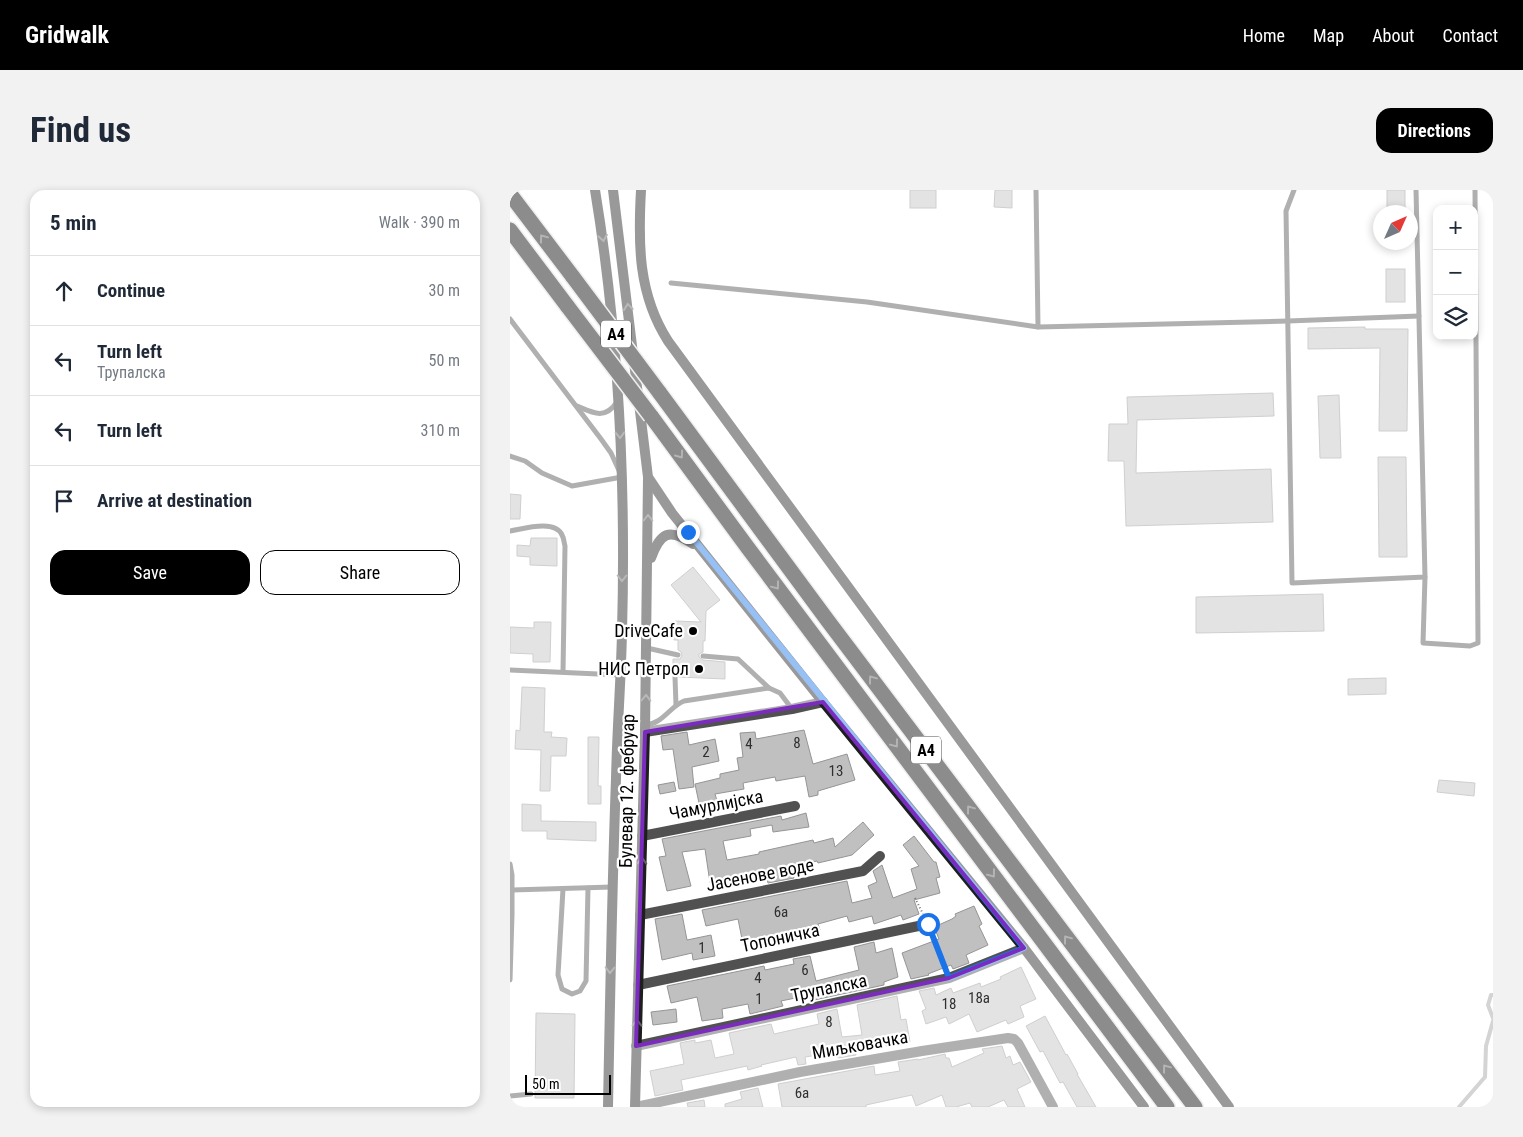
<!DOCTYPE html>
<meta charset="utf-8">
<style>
body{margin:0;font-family:"Roboto Condensed",sans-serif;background:#f2f2f3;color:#1f2937}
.controls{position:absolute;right:15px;top:15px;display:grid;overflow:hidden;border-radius:10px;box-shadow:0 2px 8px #0003}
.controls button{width:45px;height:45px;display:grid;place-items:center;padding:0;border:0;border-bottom:1px solid #e0e1e3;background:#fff;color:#1f2937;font:25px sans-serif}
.compass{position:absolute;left:863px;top:15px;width:45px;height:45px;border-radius:50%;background:#fff;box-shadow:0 2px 8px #0003;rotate:45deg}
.scale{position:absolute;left:15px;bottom:12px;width:86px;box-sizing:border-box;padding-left:5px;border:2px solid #000;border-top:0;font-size:14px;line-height:18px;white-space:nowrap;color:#000;-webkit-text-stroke:4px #fff;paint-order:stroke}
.stop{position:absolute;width:15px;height:15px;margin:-11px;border:4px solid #1a73e8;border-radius:50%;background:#fff}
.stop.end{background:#1a73e8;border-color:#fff;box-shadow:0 1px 5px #0008}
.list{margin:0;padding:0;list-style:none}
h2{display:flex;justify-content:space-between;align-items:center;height:65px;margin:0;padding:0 20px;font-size:21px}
h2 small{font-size:16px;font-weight:400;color:#747a83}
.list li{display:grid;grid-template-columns:32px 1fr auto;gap:15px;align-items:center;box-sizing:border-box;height:70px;padding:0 20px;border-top:1px solid #e0e1e3}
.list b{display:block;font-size:19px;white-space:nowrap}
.list p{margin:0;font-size:16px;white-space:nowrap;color:#747a83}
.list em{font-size:16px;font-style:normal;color:#747a83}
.actions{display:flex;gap:10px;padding:15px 20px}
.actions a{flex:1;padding:11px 0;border:1px solid #000;border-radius:15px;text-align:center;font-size:18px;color:#000}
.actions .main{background:#000;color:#fff}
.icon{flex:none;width:28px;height:28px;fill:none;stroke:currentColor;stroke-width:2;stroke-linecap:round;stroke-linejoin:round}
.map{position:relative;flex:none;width:983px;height:917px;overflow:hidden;border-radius:15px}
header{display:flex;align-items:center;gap:30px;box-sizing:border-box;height:70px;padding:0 25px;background:#000;color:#fff}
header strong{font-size:24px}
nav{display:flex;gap:28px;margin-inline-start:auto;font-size:18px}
.intro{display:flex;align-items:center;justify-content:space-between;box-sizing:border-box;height:120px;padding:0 30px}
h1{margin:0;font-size:35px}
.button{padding:12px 22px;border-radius:15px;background:#000;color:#fff;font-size:18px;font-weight:700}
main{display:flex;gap:30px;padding:0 30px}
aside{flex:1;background:#fff;border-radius:15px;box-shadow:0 2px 8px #0003}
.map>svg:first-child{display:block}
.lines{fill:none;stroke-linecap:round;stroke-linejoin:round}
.stream{stroke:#9f9f9f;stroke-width:4}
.building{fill:#c0c0c0;stroke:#959595}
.highway-casing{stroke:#dbdbdb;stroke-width:18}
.path{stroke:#737373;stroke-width:2;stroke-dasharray:1 2.5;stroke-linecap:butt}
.lane{stroke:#515151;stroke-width:5}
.street{stroke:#515151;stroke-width:10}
.secondary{stroke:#1e1e1e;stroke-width:10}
.highway{stroke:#000;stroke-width:15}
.highway-bridge-casing{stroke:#dbdbdb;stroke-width:18;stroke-linecap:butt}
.highway-bridge{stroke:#000;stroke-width:15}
.oneway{stroke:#595959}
.oneway2{stroke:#626262}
.route{stroke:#1a73e8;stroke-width:6}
.marked{fill:none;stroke:#7b2cbf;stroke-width:4;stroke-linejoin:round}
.poi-dot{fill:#000;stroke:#fff;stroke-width:2}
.labels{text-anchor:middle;stroke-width:4.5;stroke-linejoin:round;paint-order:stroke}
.number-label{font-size:15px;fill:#303030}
.shield{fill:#fff;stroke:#4c4c4c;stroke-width:1}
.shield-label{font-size:16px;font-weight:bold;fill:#000}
.poi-label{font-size:18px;fill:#000;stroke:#fff;text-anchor:end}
.street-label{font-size:18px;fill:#000;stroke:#fff}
</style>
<header>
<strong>Gridwalk</strong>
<nav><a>Home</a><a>Map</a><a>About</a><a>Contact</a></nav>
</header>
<div class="intro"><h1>Find us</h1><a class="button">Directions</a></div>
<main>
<aside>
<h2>5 min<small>Walk · 390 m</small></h2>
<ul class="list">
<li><svg class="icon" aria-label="ahead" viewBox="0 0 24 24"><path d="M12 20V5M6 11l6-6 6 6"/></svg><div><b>Continue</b></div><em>30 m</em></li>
<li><svg class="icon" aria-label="left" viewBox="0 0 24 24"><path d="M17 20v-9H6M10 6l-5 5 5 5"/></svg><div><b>Turn left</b><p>Трупалска</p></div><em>50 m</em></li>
<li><svg class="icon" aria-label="left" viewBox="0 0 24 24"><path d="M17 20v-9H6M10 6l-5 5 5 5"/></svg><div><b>Turn left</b></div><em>310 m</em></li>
<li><svg class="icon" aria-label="arrive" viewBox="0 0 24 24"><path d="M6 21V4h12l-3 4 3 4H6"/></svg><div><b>Arrive at destination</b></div></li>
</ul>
<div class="actions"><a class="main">Save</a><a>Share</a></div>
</aside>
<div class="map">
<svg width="983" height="917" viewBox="0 0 983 917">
<rect width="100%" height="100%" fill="#fff"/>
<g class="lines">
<g class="stream">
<polyline points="983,805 981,805 978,815 983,828"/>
<polyline points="949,917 975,887 976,856 983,831"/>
</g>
</g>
<g class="building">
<rect x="400" y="0" width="26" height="18"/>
<polygon points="485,0 502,0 502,18 484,17"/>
<rect x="877" y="0" width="18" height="22"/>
<rect x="876" y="79" width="19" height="33"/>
<polygon points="855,137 855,139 898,139 897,241 869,241 870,158 798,159 798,138"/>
<polygon points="763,203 764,226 627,230 626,283 761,279 763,332 616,336 614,271 598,271 599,234 618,234 617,207"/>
<polygon points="829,205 831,268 810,268 808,206"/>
<polygon points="868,267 896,267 897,367 869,367"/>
<polygon points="0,304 11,305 10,329 0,329"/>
<polygon points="21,348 47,348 47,376 20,375 20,367 7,366 7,355 20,356"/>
<polygon points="183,377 210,410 196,421 195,451 193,451 193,462 189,464 189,467 193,470 215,472 215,489 169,487 167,483 163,483 163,469 170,469 172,465 171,462 168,460 168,450 164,450 165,431 191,432 161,395"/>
<polygon points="813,404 814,441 686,443 686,407"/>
<polygon points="24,432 41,432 40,472 23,472 23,464 0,463 0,437 24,438"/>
<polygon points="876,488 876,504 838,505 838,489"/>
<polygon points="12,497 35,498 34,542 42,542 41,547 57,548 56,566 41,566 40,601 30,601 31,560 5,559 6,540 10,541"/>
<polygon points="294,540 303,574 337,564 345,590 308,601 308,605 299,607 295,586 266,591 265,587 233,593 234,599 205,604 208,614 190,618 185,594 210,588 210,584 229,580 227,568 233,567 230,543 245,542 246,549"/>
<polygon points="177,542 179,555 205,549 209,571 182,577 184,597 169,599 163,559 153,560 151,546"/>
<polygon points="78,547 89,547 88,596 91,596 91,614 78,614"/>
<polygon points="929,590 965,593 964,606 927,602"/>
<polygon points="164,592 166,601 150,604 148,595"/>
<polygon points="12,614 31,615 31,631 86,632 86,651 37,649 37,641 12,641"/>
<polygon points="296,623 299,637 263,642 262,635 240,639 241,646 213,651 217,670 249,664 249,662 303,650 304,653 323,648 325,657 353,632 364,645 342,665 308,673 307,671 281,677 284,688 258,693 256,685 254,686 253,683 200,693 195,659 172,662 181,696 157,701 149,667 156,666 152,649 271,626 272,630"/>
<polygon points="404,646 424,672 426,672 430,687 426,688 430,703 404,710 409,724 393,730 391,725 364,734 362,726 339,732 337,726 308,734 310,740 285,745 286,750 276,752 275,745 251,749 252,755 234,759 228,729 196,736 192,720 337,691 342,713 362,708 358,696 367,692 363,681 372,675 383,708 407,699 401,679 409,676 393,655"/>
<polygon points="464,716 472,734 469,736 478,755 456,765 459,773 443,779 441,775 418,784 419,785 401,789 392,763 429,749 424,737 442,729 446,726 445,724"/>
<polygon points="172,724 177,750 201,745 205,766 183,770 182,763 152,770 145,729"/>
<polygon points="364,752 366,763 382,758 388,787 374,792 374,795 304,810 303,808 296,810 295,806 271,811 273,816 240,824 238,814 212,819 213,828 192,831 187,807 161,813 157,796 254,776 255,780 284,774 283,769 300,766 306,791 349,780 344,757"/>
<polygon points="511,777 526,809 510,816 514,827 498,834 496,830 467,842 459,824 439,834 436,827 416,834 412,821 416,819 409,801 424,798 426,805 441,798 443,803 470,793 471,797 491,789 490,787"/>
<polygon points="387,806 391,830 396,829 400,852 376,856 375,852 345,857 346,865 328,868 328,862 295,867 296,874 288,875 286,867 251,875 252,876 238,880 237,876 171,890 173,900 145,906 140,881 174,874 170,853 185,850 185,853 201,850 205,868 224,864 219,843 261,834 264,844 309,834 307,824 327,819 332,847 352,845 347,815"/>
<polygon points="166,819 167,832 143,835 141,822"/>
<polygon points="26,823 65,824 64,908 25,908"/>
<polygon points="535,826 556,865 557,864 568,884 567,884 586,917 567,917 553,892 550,893 533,861 530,862 516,836"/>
<polygon points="492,856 496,868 500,866 503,875 510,872 521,892 507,899 515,917 498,917 494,910 478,917 462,917 460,913 446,917 436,917 432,905 406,916 402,905 356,915 356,917 272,917 268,894 364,876 365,885 390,881 388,872 408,869 408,870 435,864 436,868 439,868 442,877 474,863 472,859"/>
<polygon points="248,898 253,917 215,917 215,914 232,909 230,902"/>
<polygon points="194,910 195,917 178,917 177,913"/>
</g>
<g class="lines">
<g class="highway-casing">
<g id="highway">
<polyline points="0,4 63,87"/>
<polyline points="0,40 58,117"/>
<polyline points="149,202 318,431 685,917"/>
<polyline points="141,226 238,358 657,917"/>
</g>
</g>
<g class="path">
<polyline points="405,708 413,724"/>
<polyline points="422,744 435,777"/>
</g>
<g class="lane">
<polyline points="526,0 528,137"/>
<polyline points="784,0 776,21 782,393 915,387 906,0"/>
<polyline points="161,93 357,112 528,137 778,131 909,126"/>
<polyline points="0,129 91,249 101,263 112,287 62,296 32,283 15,271 0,266"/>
<path d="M67,216C83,223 95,230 107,212"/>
<path d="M0,341C13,339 45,329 52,345C54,348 54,353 55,356L53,482"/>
<polyline points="915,387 913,453 960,456 968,453 965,0"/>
<polyline points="137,458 168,465"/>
<polyline points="193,466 228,469 259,498"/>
<polyline points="0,480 110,485"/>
<polyline points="165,487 166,515"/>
<path d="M135,535C153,534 159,517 174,511L259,498L270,503L282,519"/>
<polyline points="0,674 2,685 2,725 0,790"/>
<polyline points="53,699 48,785 52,799 62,804 70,801 76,791 78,698"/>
<polyline points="2,700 102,697"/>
<polyline points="0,906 21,904"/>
</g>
<g class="street">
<polyline points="135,542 282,519 313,512"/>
<polyline points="132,646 285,616"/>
<polyline points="130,725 353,681 370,666"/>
<polyline points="128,795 418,734"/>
<polyline points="126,856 439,788 514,758"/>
<polyline points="126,917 290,882 412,861 498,848 504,849 508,853 543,917"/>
</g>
<g class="secondary">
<path d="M85,0C109,146 116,294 112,442C111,491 107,540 106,589C102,698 100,808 98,917"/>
<polyline points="103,0 138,287 162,323 313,512 514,758 634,917"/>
<path d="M131,0C128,54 128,104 158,151L719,917"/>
<path d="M141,368C150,343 159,337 183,354"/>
<polyline points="125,917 135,542 138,288"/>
</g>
<use href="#highway" class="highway"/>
<g class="highway-bridge-casing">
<g id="highway-bridge">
<polyline points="63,87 149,202"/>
<polyline points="58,117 141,226"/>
</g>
</g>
<use href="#highway-bridge" class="highway-bridge"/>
</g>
<defs><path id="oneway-chevron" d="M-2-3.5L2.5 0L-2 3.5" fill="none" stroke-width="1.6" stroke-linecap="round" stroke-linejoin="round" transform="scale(1.25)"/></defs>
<g class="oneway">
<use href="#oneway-chevron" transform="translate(33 48) rotate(-127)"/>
<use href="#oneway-chevron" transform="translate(170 265) rotate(54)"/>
<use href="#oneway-chevron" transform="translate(266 396) rotate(53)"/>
<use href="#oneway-chevron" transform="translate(362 489) rotate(-127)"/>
<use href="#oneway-chevron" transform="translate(385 554) rotate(53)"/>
<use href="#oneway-chevron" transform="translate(460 619) rotate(-127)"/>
<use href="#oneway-chevron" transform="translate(482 684) rotate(53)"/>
<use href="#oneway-chevron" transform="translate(557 749) rotate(-127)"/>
<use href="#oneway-chevron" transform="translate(656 878) rotate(-127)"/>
</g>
<g class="oneway2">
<use href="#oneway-chevron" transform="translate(93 48) rotate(81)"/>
<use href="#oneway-chevron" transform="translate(118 117) rotate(-97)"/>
<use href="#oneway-chevron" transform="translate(110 245) rotate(88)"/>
<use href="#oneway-chevron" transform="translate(138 328) rotate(-90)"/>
<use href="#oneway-chevron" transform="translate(112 388) rotate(90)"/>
<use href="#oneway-chevron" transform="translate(136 508) rotate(-89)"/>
<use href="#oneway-chevron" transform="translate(132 671) rotate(-88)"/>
<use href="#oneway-chevron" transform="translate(100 780) rotate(91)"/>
<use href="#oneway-chevron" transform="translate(127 833) rotate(-88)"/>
</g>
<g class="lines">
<polyline class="route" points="178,342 514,758 439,788 418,734"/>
</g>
<path d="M0 0H983V917H0ZM313,512L514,758L439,788L126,856L135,542Z" fill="#fff" fill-opacity=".55" fill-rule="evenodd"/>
<path class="marked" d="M313,512L514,758L439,788L126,856L135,542Z"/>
<g class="poi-dot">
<circle cx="183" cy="441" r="5"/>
<circle cx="189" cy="479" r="5"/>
</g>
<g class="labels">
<g class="number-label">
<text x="287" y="558">8</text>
<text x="239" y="559">4</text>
<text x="196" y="567">2</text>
<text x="326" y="586">13</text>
<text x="271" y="727">6a</text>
<text x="192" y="763">1</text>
<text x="295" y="785">6</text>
<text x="248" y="793">4</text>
<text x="469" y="813">18a</text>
<text x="249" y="814">1</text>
<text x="439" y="819">18</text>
<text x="319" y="837">8</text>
<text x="292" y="908">6a</text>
</g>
<g class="shield">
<rect x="91" y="130.5" width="30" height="27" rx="4"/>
<rect x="401" y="546.5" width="30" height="27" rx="4"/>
</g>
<g class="shield-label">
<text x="106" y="150">A4</text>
<text x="416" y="566">A4</text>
</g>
<g class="poi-label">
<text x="173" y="447">DriveCafe</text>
<text x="179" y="485">НИС Петрол</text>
</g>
<g class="street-label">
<text transform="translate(117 601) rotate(-89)" y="6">Булевар 12. фебруар</text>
<text transform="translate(206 615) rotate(-11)" y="6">Чамурлијска</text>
<text transform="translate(250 685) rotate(-11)" y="6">Јасенове воде</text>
<text transform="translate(270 748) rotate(-12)" y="6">Топоничка</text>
<text transform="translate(319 798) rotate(-12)" y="6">Трупалска</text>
<text transform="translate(350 855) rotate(-10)" y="6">Миљковачка</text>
</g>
</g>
</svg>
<div class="controls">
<button>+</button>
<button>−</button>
<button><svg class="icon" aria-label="layers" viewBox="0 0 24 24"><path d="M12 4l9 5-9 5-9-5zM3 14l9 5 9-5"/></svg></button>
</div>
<svg class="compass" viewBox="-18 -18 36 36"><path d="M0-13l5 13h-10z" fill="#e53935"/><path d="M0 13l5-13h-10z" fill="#747a83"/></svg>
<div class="scale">50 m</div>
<div class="stop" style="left:418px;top:734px"></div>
<div class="stop end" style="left:178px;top:342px"></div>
</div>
</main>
